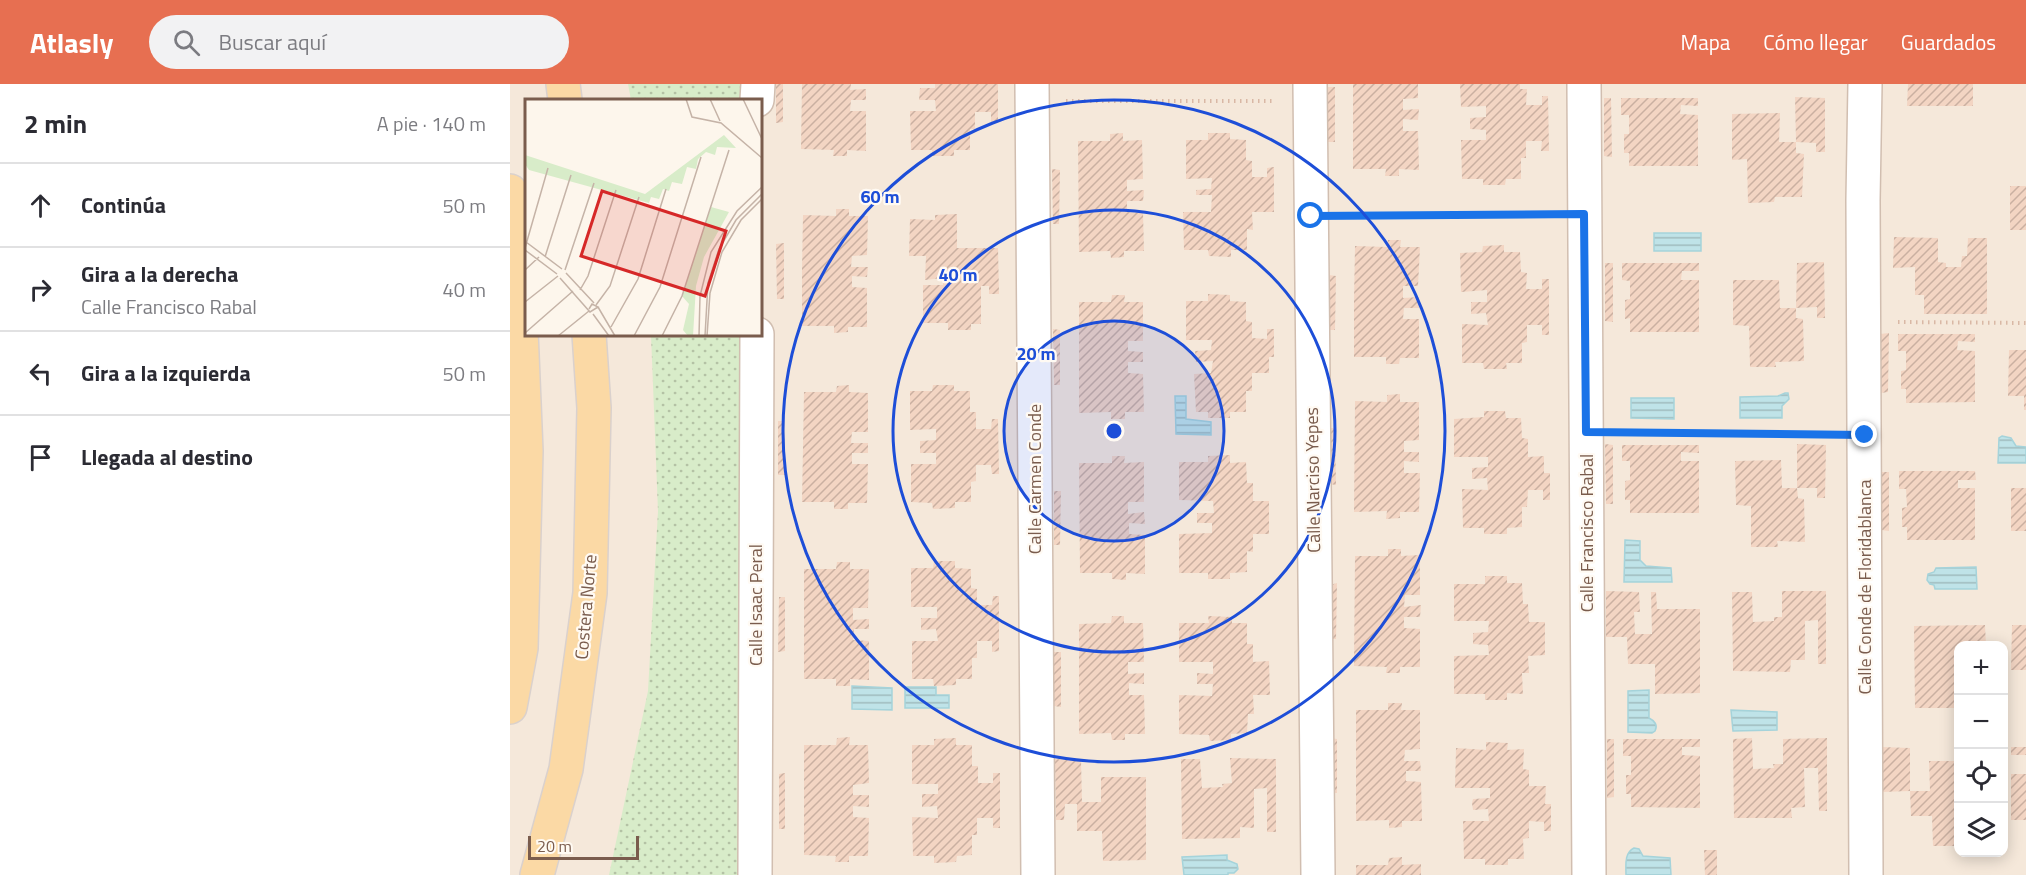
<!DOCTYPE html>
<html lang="es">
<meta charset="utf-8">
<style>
body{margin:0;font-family:"Titillium Web",sans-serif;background:#f2f2f3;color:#2b2b33}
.controls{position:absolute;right:18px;bottom:18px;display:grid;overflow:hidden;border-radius:12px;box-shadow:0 3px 15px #0003}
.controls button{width:54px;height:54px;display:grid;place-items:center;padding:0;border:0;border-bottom:2px solid #e1e1e2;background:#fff;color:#2b2b33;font:30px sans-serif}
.scale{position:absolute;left:18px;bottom:15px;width:111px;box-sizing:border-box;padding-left:6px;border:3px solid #7a5c4d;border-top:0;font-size:16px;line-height:21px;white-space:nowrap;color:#7a5c4d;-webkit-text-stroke:4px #fffaf3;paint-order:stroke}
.stop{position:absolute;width:18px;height:18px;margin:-14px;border:4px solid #1a73e8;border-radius:50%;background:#fff}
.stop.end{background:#1a73e8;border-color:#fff;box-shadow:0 2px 6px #0008}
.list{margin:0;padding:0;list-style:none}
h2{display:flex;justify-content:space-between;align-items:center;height:78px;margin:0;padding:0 24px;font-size:26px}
h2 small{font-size:20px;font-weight:400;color:#7c7c81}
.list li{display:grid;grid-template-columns:39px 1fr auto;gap:18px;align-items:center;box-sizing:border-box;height:84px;padding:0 24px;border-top:2px solid #e1e1e2}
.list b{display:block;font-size:22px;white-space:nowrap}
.list p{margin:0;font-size:20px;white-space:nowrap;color:#7c7c81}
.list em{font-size:20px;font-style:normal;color:#7c7c81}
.icon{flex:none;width:33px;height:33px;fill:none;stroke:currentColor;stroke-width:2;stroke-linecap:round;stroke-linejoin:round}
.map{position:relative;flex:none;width:1516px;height:791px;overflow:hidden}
header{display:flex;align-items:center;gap:36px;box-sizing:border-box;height:84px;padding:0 30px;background:#e76f51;color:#fff}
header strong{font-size:28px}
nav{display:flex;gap:33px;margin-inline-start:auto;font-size:21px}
.search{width:420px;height:54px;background:#f2f2f3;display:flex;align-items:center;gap:15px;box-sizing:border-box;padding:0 21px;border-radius:33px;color:#7c7c81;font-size:22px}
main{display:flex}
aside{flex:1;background:#fff}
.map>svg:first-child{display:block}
.residential{fill:#f5e8da;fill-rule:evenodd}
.park{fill:url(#park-dots)}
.water{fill:url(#water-rules);stroke:#a5d3da;stroke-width:1.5}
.building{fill:url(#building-hatch)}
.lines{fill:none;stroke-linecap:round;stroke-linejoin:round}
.minor-casing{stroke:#d1beb0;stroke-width:36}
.major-casing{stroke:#dad1cd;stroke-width:36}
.path{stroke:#d9b8a5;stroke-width:4;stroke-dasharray:1.5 4.5;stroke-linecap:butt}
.minor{stroke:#fff;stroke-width:33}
.major{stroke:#fbd9a5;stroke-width:33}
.route{stroke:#1a73e8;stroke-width:8}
.ring{fill:none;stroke:#1d4ed8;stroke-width:3}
.labels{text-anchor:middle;stroke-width:4.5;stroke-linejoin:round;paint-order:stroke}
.street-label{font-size:18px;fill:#7a5c4d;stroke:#fffaf3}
.inset-road{fill:none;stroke:#c5b3a7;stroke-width:1.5}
.view{fill:#d62828;fill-opacity:0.15;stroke:#d62828;stroke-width:3}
.inset-edge{fill:none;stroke:#7a5c4d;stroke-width:3}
.centre{fill:#1d4ed8;stroke:#fffaf3;stroke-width:3}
.ring-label{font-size:18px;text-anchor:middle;font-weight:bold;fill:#1d4ed8;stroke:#fffaf3;stroke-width:4.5;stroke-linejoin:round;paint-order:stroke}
</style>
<header>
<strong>Atlasly</strong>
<div class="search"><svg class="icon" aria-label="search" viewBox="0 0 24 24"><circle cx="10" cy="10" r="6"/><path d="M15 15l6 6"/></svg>Buscar aquí</div>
<nav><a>Mapa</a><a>Cómo llegar</a><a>Guardados</a></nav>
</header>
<main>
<aside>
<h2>2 min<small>A pie · 140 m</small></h2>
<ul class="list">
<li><svg class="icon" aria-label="ahead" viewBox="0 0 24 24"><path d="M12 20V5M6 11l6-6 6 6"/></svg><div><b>Continúa</b></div><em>50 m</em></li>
<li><svg class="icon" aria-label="right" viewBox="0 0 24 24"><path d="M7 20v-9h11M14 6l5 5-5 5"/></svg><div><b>Gira a la derecha</b><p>Calle Francisco Rabal</p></div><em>40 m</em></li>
<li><svg class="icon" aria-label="left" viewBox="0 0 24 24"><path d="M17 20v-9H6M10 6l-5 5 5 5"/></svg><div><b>Gira a la izquierda</b></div><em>50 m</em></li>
<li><svg class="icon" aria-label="arrive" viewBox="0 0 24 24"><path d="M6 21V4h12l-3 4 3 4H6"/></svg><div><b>Llegada al destino</b></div></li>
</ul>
</aside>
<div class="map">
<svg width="1516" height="791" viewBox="0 0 1516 791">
<defs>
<pattern id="park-dots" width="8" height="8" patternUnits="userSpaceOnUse" patternTransform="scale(1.5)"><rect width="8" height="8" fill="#d8ecc9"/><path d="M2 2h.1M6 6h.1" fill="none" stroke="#b4c2a5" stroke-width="1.8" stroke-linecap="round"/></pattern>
<pattern id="water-rules" width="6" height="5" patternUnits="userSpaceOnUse" patternTransform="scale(1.5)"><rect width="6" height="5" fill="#bfe3e8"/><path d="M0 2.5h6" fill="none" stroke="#a0bbbe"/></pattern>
<pattern id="building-hatch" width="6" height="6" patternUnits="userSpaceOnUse" patternTransform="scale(1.5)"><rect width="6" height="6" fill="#f3d5c3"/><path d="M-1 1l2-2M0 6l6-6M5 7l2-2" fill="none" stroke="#cab0a1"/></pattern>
</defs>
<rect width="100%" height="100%" fill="#fdf6ec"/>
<path class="residential" d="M0,0H1516V791H0ZM16,16H250V250H16ZM1448,562H1494V768H1448Z"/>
<g class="park">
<polygon points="118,0 248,0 248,16 121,16"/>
<polygon points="141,251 248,251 247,791 99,791 138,607 148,427"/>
</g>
<g class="water">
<rect x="1144" y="149" width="47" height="18"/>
<polygon points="1275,309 1278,309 1279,315 1272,322 1272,334 1230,334 1230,313 1268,312"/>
<polygon points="665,312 676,312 676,335 701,338 701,351 666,350"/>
<polygon points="1121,314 1164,314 1164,335 1121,334"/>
<polygon points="1492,352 1501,354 1506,362 1516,363 1516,379 1488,379 1489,354"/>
<polygon points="1115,456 1130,457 1130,476 1136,482 1161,484 1162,498 1114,498"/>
<polygon points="1466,483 1467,505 1425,505 1424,501 1420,500 1417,496 1418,490 1424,488 1426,484"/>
<polygon points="342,602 382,604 382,626 342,625"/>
<polygon points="395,603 426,603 426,611 439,611 439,624 395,624"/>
<path d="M1139,606V634C1145,637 1148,641 1145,647L1142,649L1118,648V607Z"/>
<polygon points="1221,626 1267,628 1267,646 1223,647"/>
<path d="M1124,764L1129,765L1133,772L1160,774L1161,791H1116C1116,781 1114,769 1124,764Z"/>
<polygon points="717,771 717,776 727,780 728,785 724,789 718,789 718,791 674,791 672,773"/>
</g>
<g class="building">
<polygon points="266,0 273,0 273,38 266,39"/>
<polygon points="292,0 341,0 340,6 356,5 356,16 341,16 340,27 356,27 356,67 337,66 337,72 323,72 324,66 291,65"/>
<polygon points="425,0 488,0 488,37 481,38 481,28 465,28 465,45 460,45 460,66 444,66 444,72 422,72 422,66 401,66 400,27 426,27 425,16 409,16 410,4 425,4"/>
<polygon points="843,0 908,0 908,14 893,15 893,26 909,25 908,36 893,35 893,47 908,47 909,86 889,85 889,92 875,92 876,85 843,85"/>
<polygon points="950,0 1010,0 1010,5 1017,5 1016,21 1032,21 1032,12 1038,12 1039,67 1031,67 1032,57 1016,57 1016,74 1011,74 1011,95 996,95 995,101 973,101 973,95 952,95 951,56 976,56 976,46 960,45 960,34 976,33 976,22 951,23"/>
<polygon points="1398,0 1463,0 1463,22 1397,22"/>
<rect x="818" y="3" width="7" height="55"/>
<polygon points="1285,13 1315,14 1315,68 1306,68 1306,59 1286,58"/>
<polygon points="1094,14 1101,14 1102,73 1094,72"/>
<polygon points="1111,14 1188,14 1188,22 1171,21 1170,30 1188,31 1188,82 1119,82 1119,69 1114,69 1114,50 1119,50 1119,31 1111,31"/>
<polygon points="1270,29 1269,58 1286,58 1286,69 1294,70 1292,113 1265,113 1264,118 1238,119 1237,75 1222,76 1222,30"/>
<polygon points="613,49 613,57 632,56 633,95 617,96 617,107 634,106 633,117 617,117 617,128 633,129 634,167 614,167 614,173 601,174 600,167 569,168 568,57 600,57 600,50"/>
<polygon points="698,49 720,49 720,55 736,56 736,76 742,77 742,93 757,93 757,84 764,83 764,128 742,128 743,146 737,145 737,166 721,166 721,173 699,172 698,166 674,166 673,128 701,128 702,111 686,111 686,106 701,105 702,94 676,95 676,56 698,56"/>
<polygon points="542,85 550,86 549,140 543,140"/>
<rect x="1500" y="102" width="16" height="44"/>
<polygon points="326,125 339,125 339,132 358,132 357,171 342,172 341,183 358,183 357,193 342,192 342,203 357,204 357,243 338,243 338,248 324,249 324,242 292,242 292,187 293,131 326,132"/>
<polygon points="447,130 447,164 488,164 489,210 479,210 479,202 471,202 471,240 461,240 461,246 438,246 438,239 413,239 413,201 433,201 433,194 415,196 416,172 399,172 400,135 425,136 425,131"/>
<polygon points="1384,153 1428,154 1428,178 1436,179 1436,183 1451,183 1452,172 1457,172 1458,154 1477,154 1477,230 1414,230 1414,211 1405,211 1405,183 1383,184"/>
<polygon points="878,156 891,156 890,163 910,163 908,202 893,202 893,214 909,213 909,224 894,224 893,235 909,235 909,274 890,274 889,280 876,280 876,273 844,273 844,218 845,162 877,163"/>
<polygon points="274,159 274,215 267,215 266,160"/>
<polygon points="994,161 994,168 1010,168 1011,188 1017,189 1016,205 1032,205 1032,195 1039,195 1039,251 1032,251 1032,241 1017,241 1017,258 1012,259 1012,279 996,279 997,285 974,285 973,279 952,279 952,240 978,241 976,229 961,230 961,218 977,218 977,206 951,208 950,169 972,168 973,162"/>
<polygon points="1314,178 1315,234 1307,234 1307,223 1286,224 1287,179"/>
<polygon points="1095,179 1103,179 1103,238 1095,237"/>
<polygon points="1112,179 1189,179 1189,187 1172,187 1171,196 1189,196 1189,248 1120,248 1120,234 1115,235 1115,216 1120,215 1120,197 1112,196"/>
<polygon points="819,191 826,192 825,246 819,246"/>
<polygon points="1223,196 1269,196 1270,224 1286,224 1286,234 1293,235 1294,277 1265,278 1266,283 1240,283 1239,242 1223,241"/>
<polygon points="698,210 720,211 720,217 736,218 736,237 742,238 742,254 757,255 757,245 764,245 764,273 759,273 759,289 742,289 742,307 736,307 736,328 720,328 720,334 698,334 698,328 686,328 684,290 701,289 703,277 686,278 685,267 701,266 702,256 676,256 676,217 698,217"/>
<polygon points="602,211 615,211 614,218 633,218 633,257 618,257 618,267 633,268 633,278 618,278 618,289 633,290 634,328 615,328 615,335 601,335 601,328 569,329 569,218 601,218"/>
<polygon points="543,245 550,246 550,301 544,301"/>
<polygon points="1379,249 1378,308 1371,309 1370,250"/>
<polygon points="1388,250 1465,250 1465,258 1448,257 1447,266 1465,267 1465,318 1396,319 1396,305 1391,305 1391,287 1396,286 1396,267 1388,267"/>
<polygon points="1499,266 1516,266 1516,326 1514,326 1514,312 1498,312"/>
<polygon points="339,301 339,308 358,309 358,348 342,348 341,359 358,359 358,369 342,369 342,380 358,380 357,419 338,419 338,425 324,425 324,418 292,418 294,308 326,308 327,302"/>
<polygon points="423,301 444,301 444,307 460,307 460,328 466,328 466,345 481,345 482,335 488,335 489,390 482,390 481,381 466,381 466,397 461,398 461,418 445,418 445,424 423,425 422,419 401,418 401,380 426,380 426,369 410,369 410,357 426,356 426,345 400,346 400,307 422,307"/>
<polygon points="890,310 890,318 909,318 909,356 894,357 894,368 909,368 909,378 894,377 894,389 910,389 909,428 890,428 890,434 876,435 877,427 844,428 845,317 877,318 877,311"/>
<polygon points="974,327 995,327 996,334 1011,334 1012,354 1018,355 1018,373 1034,372 1034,389 1040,389 1040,416 1033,416 1033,406 1018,406 1017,423 1012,423 1012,443 997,444 997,450 974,450 974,444 953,444 952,405 978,406 977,394 962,395 962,384 978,383 978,373 944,373 944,335 974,333"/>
<polygon points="268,337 274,337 275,391 268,391"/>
<polygon points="819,344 825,344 826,401 820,400"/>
<polygon points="1095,360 1103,361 1103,420 1096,420"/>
<polygon points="1287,360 1316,361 1315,414 1307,414 1307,404 1287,404"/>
<polygon points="1112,361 1189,361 1189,369 1171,368 1171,377 1189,377 1189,429 1120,429 1120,416 1115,416 1115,397 1120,396 1120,377 1112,377"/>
<polygon points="720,371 720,379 736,378 737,399 743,399 743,417 759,417 759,450 743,450 743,468 737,467 737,488 720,489 720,495 698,495 698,489 669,489 669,450 702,449 702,439 687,439 687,429 704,429 703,417 669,416 669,378 698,378 698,372"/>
<polygon points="602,372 615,372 614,379 634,378 634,418 618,418 618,430 634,428 635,440 619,439 619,450 635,451 635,490 616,489 616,496 602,495 602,489 570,489 569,379 602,379"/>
<polygon points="1271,376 1272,404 1287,404 1288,414 1294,415 1295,458 1267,457 1268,463 1241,463 1241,422 1226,421 1225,377"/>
<polygon points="1389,387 1465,387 1466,396 1448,396 1448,404 1465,404 1465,456 1397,456 1397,443 1392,443 1392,424 1397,423 1396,405 1389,405"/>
<polygon points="1371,388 1379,388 1379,447 1371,446"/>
<rect x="1501" y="404" width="15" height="43"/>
<polygon points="544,407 551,407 550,461 544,461"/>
<polygon points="878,465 891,465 891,472 910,471 910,511 895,511 894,523 911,521 910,533 894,533 894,544 910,545 910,583 890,583 890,589 876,589 877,583 844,582 845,472 878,472"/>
<polygon points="424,477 445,477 445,484 461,485 461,504 467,505 467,521 482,521 483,512 489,512 489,567 482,568 482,557 467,557 467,574 462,574 462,595 446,595 446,601 424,602 423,595 402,595 402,557 428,557 426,545 411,546 411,534 427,534 427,523 401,523 401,484 423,484"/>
<polygon points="327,478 340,478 340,485 359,485 358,524 343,524 343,536 359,535 359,545 344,545 343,556 359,557 359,596 340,595 340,602 326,602 326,595 294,595 294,485 326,485"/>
<polygon points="975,492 997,492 997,499 1012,499 1013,520 1018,520 1019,538 1035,538 1035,571 1018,572 1019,589 1012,589 1013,610 997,609 997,616 975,616 975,610 944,610 944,572 979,571 978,561 963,560 963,549 978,548 979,537 944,537 944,500 975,500"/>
<polygon points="827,499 826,555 820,555 820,501"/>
<polygon points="1096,507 1129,508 1130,528 1124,528 1125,550 1142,550 1141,508 1146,508 1147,525 1190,525 1190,609 1145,610 1145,580 1118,580 1117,553 1096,553"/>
<polygon points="1272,507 1316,507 1316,580 1308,580 1308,536 1295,537 1295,576 1281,576 1280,588 1223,587 1222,508 1242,508 1243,538 1264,537 1264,533 1272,533"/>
<polygon points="269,513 275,513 275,567 268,568"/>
<polygon points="602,532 614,532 614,539 633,539 634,578 618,578 618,590 634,589 634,600 619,599 619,611 634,611 635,650 615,650 615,656 602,656 601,649 569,650 569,540 601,539"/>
<polygon points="698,532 722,533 722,539 737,539 737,560 743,560 743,578 759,577 760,611 743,611 744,630 738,630 737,649 721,650 721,656 700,657 699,651 669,650 669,611 702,612 703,600 687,600 687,589 703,590 703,578 669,578 669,539 699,539"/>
<polygon points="1475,541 1476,561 1448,562 1448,624 1405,624 1404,542"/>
<polygon points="1502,541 1516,541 1516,586 1501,586"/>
<polygon points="544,568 551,568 551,623 544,622"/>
<polygon points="878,619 892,619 891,626 910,626 910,665 895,666 894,677 910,677 911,687 896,687 896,697 911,698 912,737 892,737 892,743 879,744 879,736 846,737 846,626 878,626"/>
<polygon points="340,653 339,661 358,661 359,699 343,701 343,711 359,711 359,723 343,722 343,733 359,734 358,772 339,772 339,778 325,778 326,772 294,771 294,661 326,661 327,654"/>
<polygon points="446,654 446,661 462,661 462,682 468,682 468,699 483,699 483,689 490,689 490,744 483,744 483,734 467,734 467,751 462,751 462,771 447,772 446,778 424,779 424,772 403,772 402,733 428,734 427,722 412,723 412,710 428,710 428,700 402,700 402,661 424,661 424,655"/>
<polygon points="820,654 827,655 827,709 820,709"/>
<polygon points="1242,654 1243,685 1264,684 1263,680 1273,680 1273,655 1317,654 1317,727 1309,727 1308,684 1294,684 1295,723 1281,724 1282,734 1224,734 1223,655"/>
<polygon points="1097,655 1104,655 1104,713 1097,714"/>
<polygon points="1113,655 1190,655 1190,663 1172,663 1172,671 1190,672 1190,724 1121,723 1121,710 1116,710 1116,691 1121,691 1121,672 1113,672"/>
<polygon points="976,658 998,659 997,666 1014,665 1013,685 1019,686 1019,702 1036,702 1035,720 1041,720 1041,747 1034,747 1034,738 1019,737 1019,754 1013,755 1014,775 998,775 998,781 975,781 975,775 954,775 953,737 979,737 978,725 963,726 962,719 963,715 980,714 980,704 945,704 946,664 976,666"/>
<polygon points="1372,663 1400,664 1400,707 1372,708"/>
<rect x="1501" y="663" width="15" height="8"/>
<polygon points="720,674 766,675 766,748 757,748 757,704 744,705 744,744 730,743 730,754 672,755 671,675 690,675 692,704 713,703 712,700 722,699"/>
<polygon points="545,675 571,676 572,718 591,718 591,693 636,693 636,776 593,777 592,747 567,747 567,720 555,720 554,736 546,736"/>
<polygon points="1419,677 1448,677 1448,762 1423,762 1422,732 1401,732 1400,707 1420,707"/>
<polygon points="275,689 275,745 269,745 269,690"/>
<rect x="1501" y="690" width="15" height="46"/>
<polygon points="1194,766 1207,766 1207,791 1195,791"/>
<polygon points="892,773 892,781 911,780 911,791 846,791 846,781 878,781 879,774"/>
</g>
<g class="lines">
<g class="minor-casing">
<g id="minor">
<polyline points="522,0 528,791"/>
<polyline points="800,0 808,791"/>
<polyline points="1074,0 1079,791"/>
<polyline points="1355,0 1353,116 1356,791"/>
<polyline points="247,16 248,0"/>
<polyline points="245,791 247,250"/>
</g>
</g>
<g class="major-casing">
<g id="major">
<polyline points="53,0 55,16"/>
<polyline points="0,107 7,149 16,367 11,564 0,623"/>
<polyline points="27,791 56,685 80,509 84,324 79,250"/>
</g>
</g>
<g class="path">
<polyline points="556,17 764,17"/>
<polyline points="837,132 1040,131"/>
<polyline points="1388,238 1516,239"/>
<polyline points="1110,348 1318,350"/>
</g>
<use href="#minor" class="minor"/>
<use href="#major" class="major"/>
</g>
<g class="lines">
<polyline class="route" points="801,132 1074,130 1076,348 1355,351"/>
</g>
<circle cx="604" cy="347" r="110" fill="#1d4ed8" fill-opacity=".12"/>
<g class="ring">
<circle cx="604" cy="347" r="110"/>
<circle cx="604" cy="347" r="221"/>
<circle cx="604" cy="347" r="331"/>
</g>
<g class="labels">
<g class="street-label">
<text transform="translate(525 395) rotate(-90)" y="6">Calle Carmen Conde</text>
<text transform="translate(803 396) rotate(-91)" y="6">Calle Narciso Yepes</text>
<text transform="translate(1077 449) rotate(-90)" y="6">Calle Francisco Rabal</text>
<text transform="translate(1355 503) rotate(-90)" y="6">Calle Conde de Floridablanca</text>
<text transform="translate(246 521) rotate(-90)" y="6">Calle Isaac Peral</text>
<text transform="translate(76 523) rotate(-85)" y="6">Costera Norte</text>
</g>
</g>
<g transform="translate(15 15)">
<rect width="237" height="237" fill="#fdf6ec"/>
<path d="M199,36L211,49L192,48L190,56L181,53L173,60L171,70L162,68L157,85L147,83L144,92L138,90L134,100L126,98L124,104L4,71L0,65V56L120,95ZM186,108L204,113L179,158L171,187L168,237H163L158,231L164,205L157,197Z" fill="#d8ecc9"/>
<path class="inset-road" d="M161,0L167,18L196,24L237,59M185,0L195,22M218,0L237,40M1,143L37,170M0,149L23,69M0,151L32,175M20,158L46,76M0,171L14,158M40,171L69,84M41,174L69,204M35,179L65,213L73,208L67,205L64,210M55,191L63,177L91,91M0,203L33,177M71,206L85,187L114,98M73,208L90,237M68,215L84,237M86,228L113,180L141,90M0,234L48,192M33,237L64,212M109,237L135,188L176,58M137,237L157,197L204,51M174,237L175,197L186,153L212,112L237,88M180,237L183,184L194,150L211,121L237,95M182,237L185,194L197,153L216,121L237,100"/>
<path class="view" d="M77,92L201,132L180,197L56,157Z"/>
<rect width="237" height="237" class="inset-edge"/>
</g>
<circle cx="604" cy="347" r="9" class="centre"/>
<g class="ring-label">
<text x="370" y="119">60 m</text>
<text x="448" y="197">40 m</text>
<text x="526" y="276">20 m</text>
</g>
</svg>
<div class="controls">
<button>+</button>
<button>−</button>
<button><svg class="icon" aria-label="locate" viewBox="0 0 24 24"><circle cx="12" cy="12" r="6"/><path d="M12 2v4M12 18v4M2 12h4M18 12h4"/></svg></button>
<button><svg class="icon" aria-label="layers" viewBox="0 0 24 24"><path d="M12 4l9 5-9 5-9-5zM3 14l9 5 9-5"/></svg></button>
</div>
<div class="scale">20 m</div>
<div class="stop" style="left:801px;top:132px"></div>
<div class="stop end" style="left:1355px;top:351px"></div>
</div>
</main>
